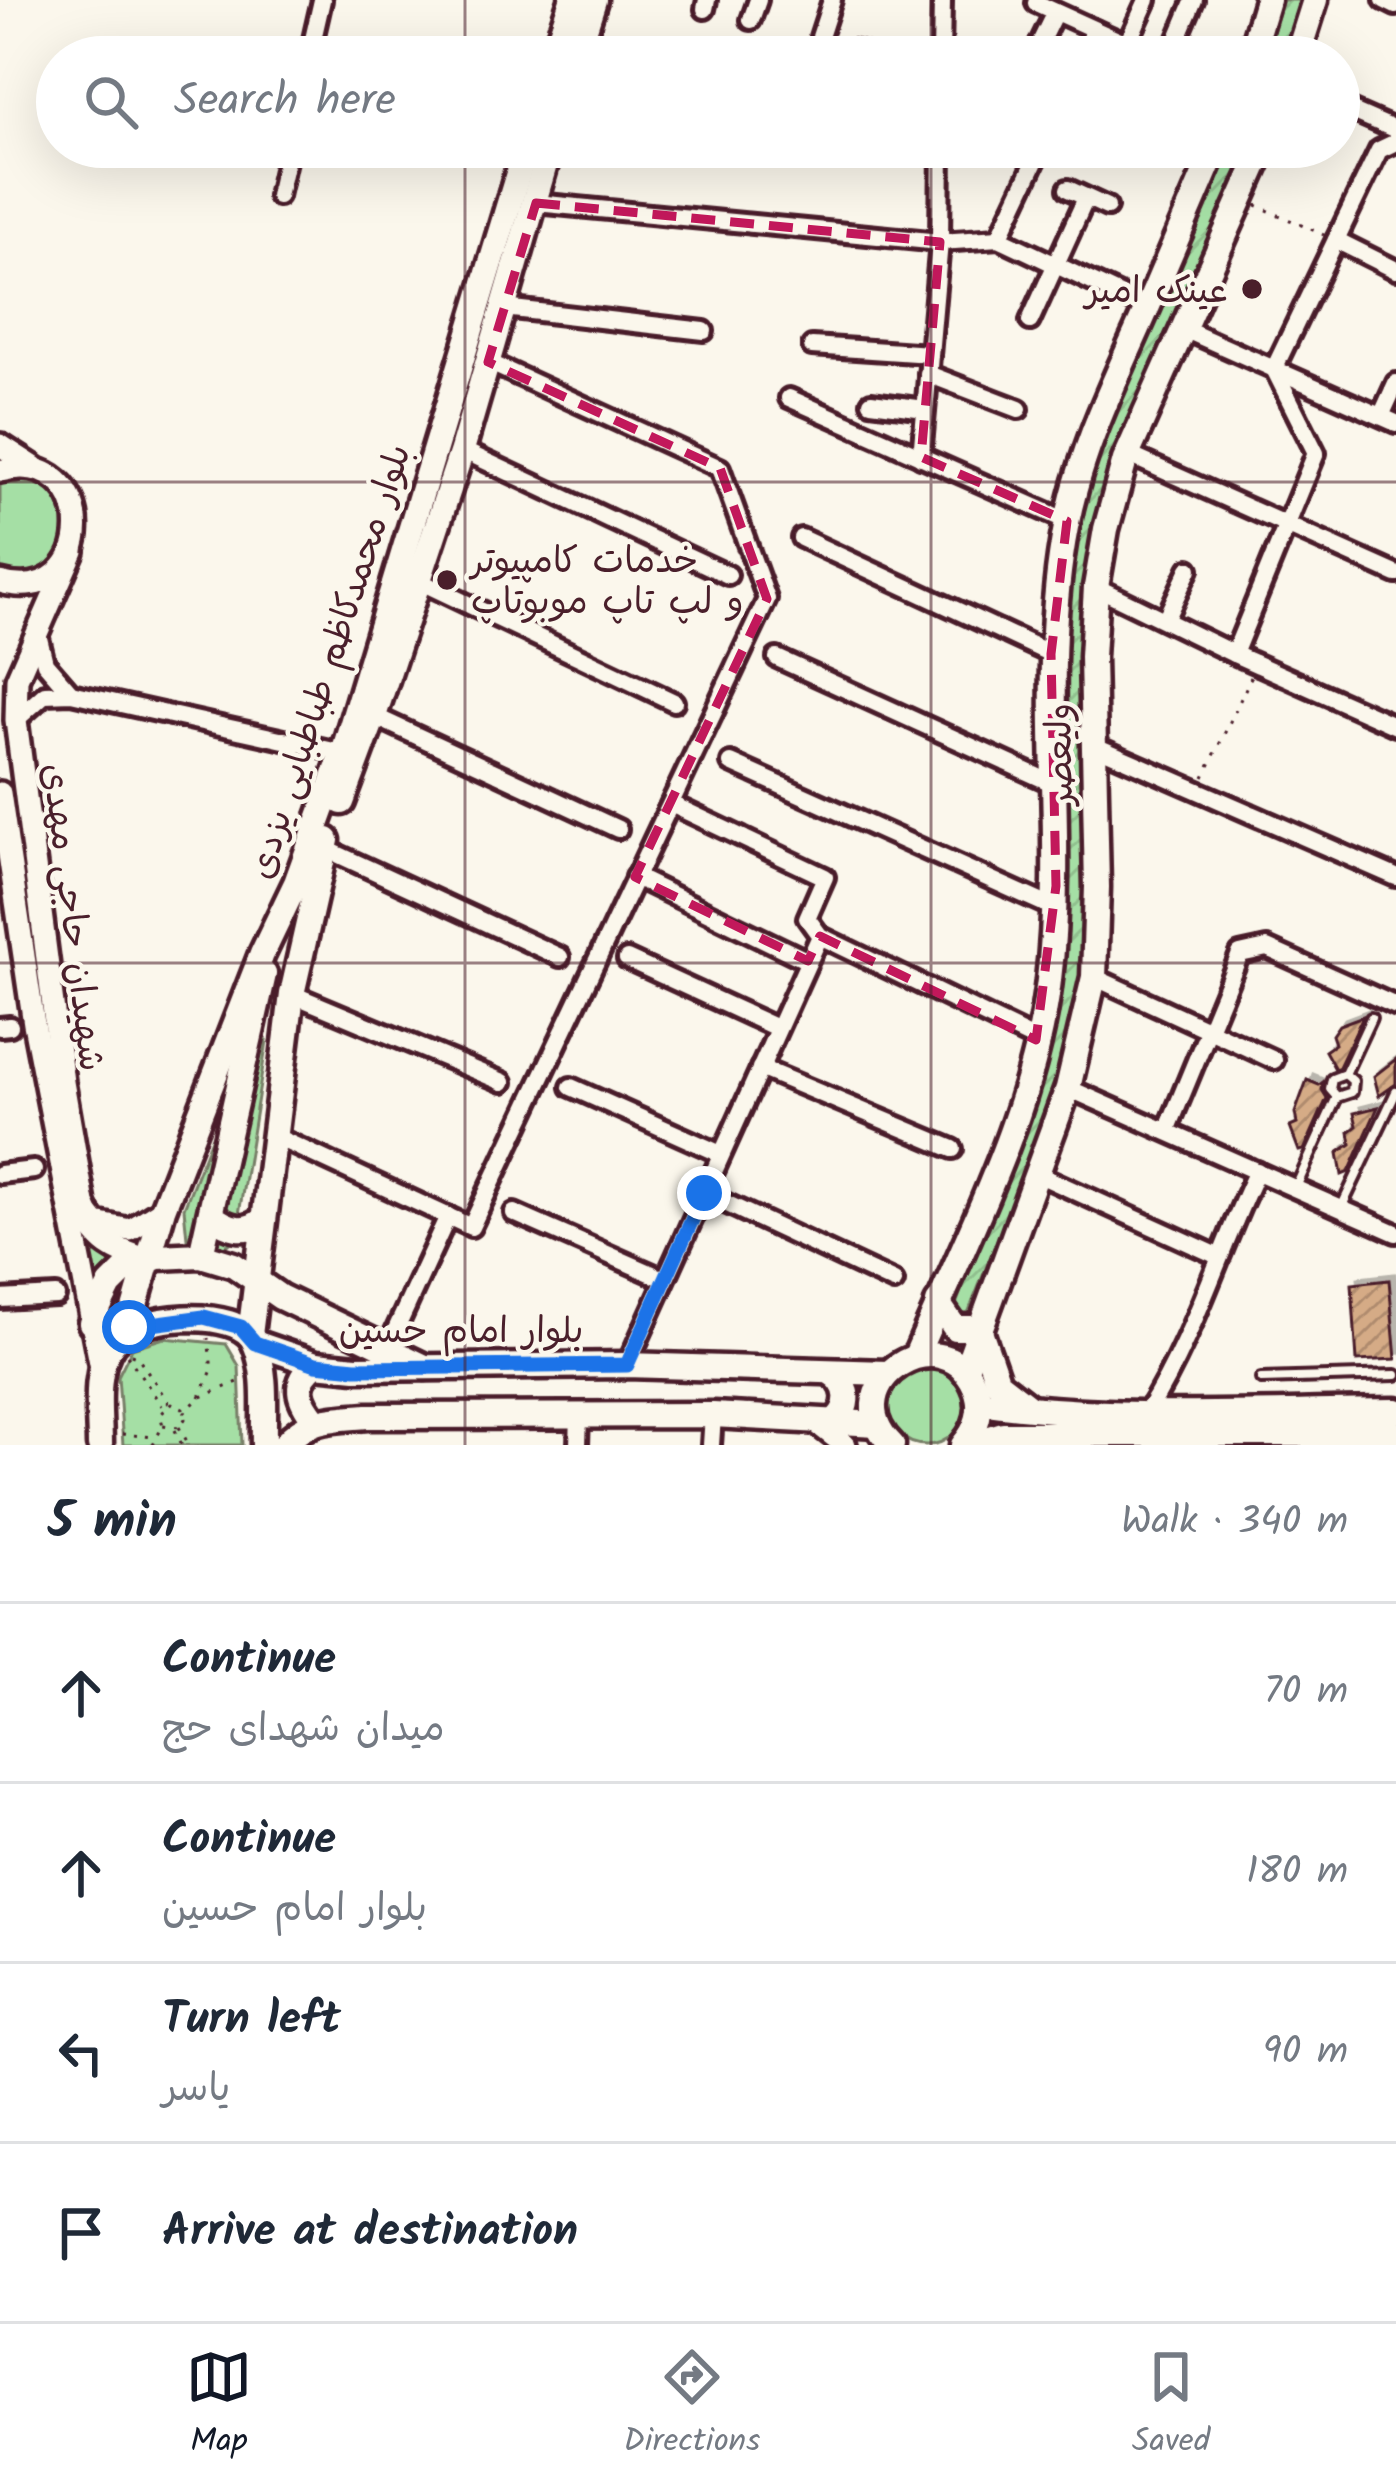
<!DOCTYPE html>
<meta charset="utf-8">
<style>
body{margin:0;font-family:Kalam,"Playpen Sans Arabic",sans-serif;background:#f6f6f7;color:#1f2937}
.stop{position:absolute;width:36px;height:36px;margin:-27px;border:9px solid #1a73e8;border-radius:50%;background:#fff}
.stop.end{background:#1a73e8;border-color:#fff;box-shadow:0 3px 12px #0008}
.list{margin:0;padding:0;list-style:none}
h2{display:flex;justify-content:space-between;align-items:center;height:156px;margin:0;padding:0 48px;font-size:51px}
h2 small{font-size:39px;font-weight:400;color:#747a83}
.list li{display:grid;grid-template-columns:78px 1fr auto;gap:36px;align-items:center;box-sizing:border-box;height:180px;padding:0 48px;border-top:3px solid #e0e1e3}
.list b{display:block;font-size:45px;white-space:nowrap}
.list p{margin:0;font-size:39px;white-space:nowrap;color:#747a83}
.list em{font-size:39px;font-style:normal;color:#747a83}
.icon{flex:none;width:66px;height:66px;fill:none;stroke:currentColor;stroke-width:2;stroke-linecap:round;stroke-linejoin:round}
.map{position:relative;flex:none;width:1396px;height:1445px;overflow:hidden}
.search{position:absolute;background:#fff;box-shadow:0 12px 48px #0002;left:36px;right:36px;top:36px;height:132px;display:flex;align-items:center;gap:30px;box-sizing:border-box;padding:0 42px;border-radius:66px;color:#747a83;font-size:45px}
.sheet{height:876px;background:#fff}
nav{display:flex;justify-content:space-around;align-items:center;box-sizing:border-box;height:168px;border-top:3px solid #e0e1e3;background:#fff;font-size:33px;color:#747a83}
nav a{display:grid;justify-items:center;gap:6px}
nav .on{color:#111827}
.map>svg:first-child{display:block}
.green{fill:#a5dfa5;stroke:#787f68;stroke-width:3}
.garden{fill:url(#garden-furrows);stroke:#787f68;stroke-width:3}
.building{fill:url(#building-hatch);stroke:#4a1f2b;stroke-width:3;filter:url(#shadow)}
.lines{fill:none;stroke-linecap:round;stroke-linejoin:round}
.service-casing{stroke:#4a1f2b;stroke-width:16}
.minor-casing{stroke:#4a1f2b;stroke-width:26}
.tertiary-casing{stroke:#4a1f2b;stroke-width:30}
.secondary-casing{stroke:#4a1f2b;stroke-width:33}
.path{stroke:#4a1f2b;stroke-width:3;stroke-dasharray:3 9;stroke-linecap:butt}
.service{stroke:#fbf7ec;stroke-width:8}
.minor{stroke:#fbf7ec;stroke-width:16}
.tertiary{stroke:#fbf7ec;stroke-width:21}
.secondary{stroke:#fbf7ec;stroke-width:24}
.route{stroke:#1a73e8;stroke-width:15}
.marked{fill:none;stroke:#c2185b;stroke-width:9;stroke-dasharray:24 15;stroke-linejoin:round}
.grid{fill:none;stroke:#4a1f2b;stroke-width:3;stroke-opacity:0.55}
.poi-dot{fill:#4a1f2b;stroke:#fbf7ec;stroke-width:4.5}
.labels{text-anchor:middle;stroke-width:9;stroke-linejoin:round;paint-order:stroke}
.poi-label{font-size:36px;fill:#4a1f2b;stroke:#fbf7ec;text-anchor:end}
.street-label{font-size:36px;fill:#4a1f2b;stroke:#fbf7ec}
</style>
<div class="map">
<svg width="1396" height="1445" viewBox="0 0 1396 1445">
<defs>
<pattern id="garden-furrows" width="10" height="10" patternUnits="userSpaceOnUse" patternTransform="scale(3)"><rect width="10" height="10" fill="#a5dfa5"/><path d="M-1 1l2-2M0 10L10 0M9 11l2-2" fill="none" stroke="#90bf8e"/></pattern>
<pattern id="building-hatch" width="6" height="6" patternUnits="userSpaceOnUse" patternTransform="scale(3)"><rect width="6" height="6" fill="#d5ab86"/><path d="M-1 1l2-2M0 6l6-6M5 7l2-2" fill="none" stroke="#af8b6e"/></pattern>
<filter id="shadow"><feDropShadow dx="6" dy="-6" stdDeviation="0" flood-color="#0004"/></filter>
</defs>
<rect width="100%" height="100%" fill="#fbf7ec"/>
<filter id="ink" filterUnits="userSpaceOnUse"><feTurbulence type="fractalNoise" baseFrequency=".00833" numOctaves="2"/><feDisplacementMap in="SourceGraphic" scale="24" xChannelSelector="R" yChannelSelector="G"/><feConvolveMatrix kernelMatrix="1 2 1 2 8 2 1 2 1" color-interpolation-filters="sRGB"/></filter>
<g filter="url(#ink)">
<g class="green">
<polygon points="0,476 39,476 68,505 66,548 42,575 0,577"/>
<polygon points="252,1034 267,1041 235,1239 223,1249 199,1249 187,1238 184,1208"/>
<polygon points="83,1237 116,1246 145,1242 125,1306 101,1321"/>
<polygon points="164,1338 226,1344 239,1366 242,1445 123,1445 118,1376 132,1348"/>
<circle cx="926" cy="1406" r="39"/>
</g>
<g class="garden">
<polygon points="1283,0 1306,0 1285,57 1265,57"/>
<polygon points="1231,147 1253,147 1106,489 1081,986 1058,1086 965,1321 953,1313 1040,1072 1062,980 1070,868 1065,722 1067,594 1079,511 1103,441"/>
</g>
<g class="building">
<polygon points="1363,1016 1339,1067 1335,1069 1325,1051 1335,1044 1332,1035 1339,1025"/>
<polygon points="1396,1059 1396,1084 1379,1096 1374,1076"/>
<polygon points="1307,1080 1319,1085 1323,1082 1322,1090 1327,1098 1304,1150 1299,1151 1290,1127 1297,1124 1295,1113"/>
<polygon points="1378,1107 1349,1172 1342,1175 1338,1153 1351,1144 1349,1132 1357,1126 1354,1113"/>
<polygon points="1389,1280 1396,1359 1357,1361 1352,1284"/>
</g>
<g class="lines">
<g class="service-casing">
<g id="service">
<polyline points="1180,147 1200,174"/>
<polyline points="1345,1074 1353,1081 1352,1092 1337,1097 1330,1089 1332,1079 1345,1074 1371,1018"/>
<polyline points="1296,1187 1337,1097"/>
<polyline points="1341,1208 1396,1092"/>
<polyline points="1261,1379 1396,1375"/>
</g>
</g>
<g class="minor-casing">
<g id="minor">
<polyline points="1384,0 1396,6"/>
<polyline points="1036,3 1155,57"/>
<polyline points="705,9 707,0"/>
<polyline points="751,20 758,0"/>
<polyline points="820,37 832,0"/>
<polyline points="1127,44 1147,0"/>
<polyline points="852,50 877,57"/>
<polyline points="309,57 322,0"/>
<polyline points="941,57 942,0"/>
<polyline points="1033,57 1055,12"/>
<polyline points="1081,57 1095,30"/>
<polyline points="1170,57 1194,0"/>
<polyline points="1339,105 1396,130"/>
<polyline points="1068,189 1107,207"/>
<polyline points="278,196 289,147"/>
<polyline points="536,203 940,242 999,238 1147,308"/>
<polyline points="999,238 1042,147"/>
<polyline points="1336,240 1396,270"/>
<polyline points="504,308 704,331"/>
<polyline points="1030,321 1086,198"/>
<polyline points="1186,330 1396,423"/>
<polyline points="812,346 930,354"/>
<polyline points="928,374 1019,409"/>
<polyline points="789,398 1067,521"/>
<polyline points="871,402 925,409"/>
<polyline points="1381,416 1396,383"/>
<polyline points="462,450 728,575"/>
<polyline points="1127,454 1396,574"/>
<polyline points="921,457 940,242 941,147"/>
<polyline points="801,538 1051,654"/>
<polyline points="419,581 674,702"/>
<polyline points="1096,587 1234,654 1396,726"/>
<polyline points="1165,620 1189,569"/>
<polyline points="37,630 45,663 71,693"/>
<polyline points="1234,654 1316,453 1274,369 1379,150 1396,142"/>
<polyline points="777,658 1054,784"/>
<polyline points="374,716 618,829"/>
<polyline points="16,720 45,694 71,693 343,753"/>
<polyline points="1093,745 1396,877"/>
<polyline points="731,763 1054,908"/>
<polyline points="671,804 825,877 807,918 820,936 1036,1040"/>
<polyline points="324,848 560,957"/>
<polyline points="635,877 808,961"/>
<polyline points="627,959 777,1028"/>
<polyline points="1094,977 1274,1060"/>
<polyline points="292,994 503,1082"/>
<polyline points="0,1027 10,1026"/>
<polyline points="760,1068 953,1149"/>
<polyline points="571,1087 721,1154"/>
<polyline points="1068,1088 1396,1233"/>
<polyline points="1167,1131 1240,954 1267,948 1396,1006"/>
<polyline points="272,1135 471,1227 767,599 720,468 488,362"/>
<polyline points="1035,1173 1218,1256"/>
<polyline points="0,1174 34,1170"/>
<polyline points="704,1193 894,1282"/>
<polyline points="514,1213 664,1279"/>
<polyline points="0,1299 56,1296"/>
<polyline points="387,1349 448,1216"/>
<polyline points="627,1365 820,936"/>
<path d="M1147,1412C1194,1338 1219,1250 1257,1171"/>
<polyline points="578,1445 579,1415"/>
<polyline points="711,1445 713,1415"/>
</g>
</g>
<g class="tertiary-casing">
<g id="tertiary">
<polyline points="0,445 34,467"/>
<path d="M0,471C103,444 101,610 0,582"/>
<polyline points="73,551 17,679 16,720 63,1082 85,1209 96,1223 130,1230 163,1209"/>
<polyline points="0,793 34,1024 101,1368"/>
<polyline points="817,1423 845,1445"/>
</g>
</g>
<g class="secondary-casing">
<g id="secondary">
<polyline points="553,57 572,0"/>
<polyline points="576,57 594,0"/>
<polyline points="1250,57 1267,0"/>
<polyline points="1297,57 1315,0"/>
<polyline points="342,802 374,716 462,450 550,147"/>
<path d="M85,1209C94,1241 118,1253 149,1261"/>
<path d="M211,1215C227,1228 246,1235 263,1219"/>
<polyline points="201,1255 264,974"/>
<polyline points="938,1303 955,1328 979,1328 998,1383 1029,1407"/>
<polyline points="91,1323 110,1285 124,1271 158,1257 201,1255 234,1265 280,1297 425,1367"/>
<polyline points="129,1326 163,1209 262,954 296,883 343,753 526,147"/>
<polyline points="250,1335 292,994 327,840"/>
<polyline points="255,1343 316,1364 356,1368 627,1365 887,1373"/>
<path d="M916,1356C967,1236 1034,1111 1049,980C1067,829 1037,677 1066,527C1081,448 1116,379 1148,306C1171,253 1193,200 1216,147"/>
<polyline points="965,1371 1068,1088 1094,977 1097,887 1092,657 1096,587 1106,529 1125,460 1264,147"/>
<path d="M830,1372C851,1385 852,1408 832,1423"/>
<path d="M979,1402C1116,1422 1258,1412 1396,1411"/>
<path d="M315,1420C298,1399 292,1382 316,1364"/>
<path d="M100,1445C100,1413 93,1372 112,1344C131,1315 239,1305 255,1343C268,1373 263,1413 264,1445"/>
<path d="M284,1445C308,1417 332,1419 367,1416L713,1415L877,1424"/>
<path d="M892,1445C829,1382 949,1310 977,1392C983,1412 976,1430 963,1445"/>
<polyline points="968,1445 1003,1434 1396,1434"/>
</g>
</g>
<g class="path">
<polyline points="1256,205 1324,235"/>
<polyline points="1204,777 1251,677"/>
<polyline points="131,1354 138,1357 169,1403"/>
<polyline points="127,1355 162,1406"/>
<polyline points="200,1397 212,1370 208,1338"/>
<polyline points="184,1413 199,1398 243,1380"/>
<polyline points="179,1427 189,1445"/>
<polyline points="175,1430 182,1445"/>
<polyline points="122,1434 154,1437"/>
<polyline points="153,1445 163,1425 160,1415 172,1403 183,1408 185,1419 179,1427 163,1425"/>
</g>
<use href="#service" class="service"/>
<use href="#minor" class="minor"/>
<use href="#tertiary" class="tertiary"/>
<use href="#secondary" class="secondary"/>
</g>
</g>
<g class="lines" filter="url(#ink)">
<polyline class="route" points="129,1327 204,1317 241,1327 255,1343 316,1364 356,1368 627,1365 704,1193"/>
</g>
<path class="marked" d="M536,203L940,242L921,457L1067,521L1051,654L1056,886L1036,1040L820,936L808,961L635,877L767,599L720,468L488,362Z"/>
<path class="grid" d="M465,0V57M931,0V57M465,147V1445M931,147V1445M0,482H1396M0,963H1396"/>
<g class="poi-dot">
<circle cx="1252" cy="289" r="12"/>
<circle cx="447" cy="580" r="12"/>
</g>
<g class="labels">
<g class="poi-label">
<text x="1228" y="302">عینک امیر</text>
<text x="471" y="572" text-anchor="start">خدمات کامپیوتر<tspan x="471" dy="41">و لپ تاپ موبوتاپ</tspan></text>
</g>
<g class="street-label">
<text transform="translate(328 661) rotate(-72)" y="13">بلوار محمدکاظم طباطبایی یزدی</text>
<text transform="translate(1058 754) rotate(-91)" y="13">ولیعصر</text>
<text transform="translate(75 917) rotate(83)" y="13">شهیدان حاجی مهدی</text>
<text x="461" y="1342">بلوار امام حسین</text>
</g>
</g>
</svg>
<div class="stop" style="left:129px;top:1327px"></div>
<div class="stop end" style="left:704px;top:1193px"></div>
<div class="search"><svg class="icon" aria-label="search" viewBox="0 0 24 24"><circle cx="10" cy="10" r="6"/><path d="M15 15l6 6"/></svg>Search here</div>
</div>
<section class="sheet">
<h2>5 min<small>Walk · 340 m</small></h2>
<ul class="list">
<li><svg class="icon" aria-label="ahead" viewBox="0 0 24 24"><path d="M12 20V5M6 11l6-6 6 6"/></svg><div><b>Continue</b><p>میدان شهدای حج</p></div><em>70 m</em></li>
<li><svg class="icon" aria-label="ahead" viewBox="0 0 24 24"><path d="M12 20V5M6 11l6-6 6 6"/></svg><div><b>Continue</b><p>بلوار امام حسین</p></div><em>180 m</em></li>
<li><svg class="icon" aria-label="left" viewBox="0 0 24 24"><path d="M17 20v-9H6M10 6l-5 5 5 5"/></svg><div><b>Turn left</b><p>یاسر</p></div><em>90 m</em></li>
<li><svg class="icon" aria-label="arrive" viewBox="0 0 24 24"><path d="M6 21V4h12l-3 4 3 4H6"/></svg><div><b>Arrive at destination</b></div></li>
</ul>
</section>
<nav>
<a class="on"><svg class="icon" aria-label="map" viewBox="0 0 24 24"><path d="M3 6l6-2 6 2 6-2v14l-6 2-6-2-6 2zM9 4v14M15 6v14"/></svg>Map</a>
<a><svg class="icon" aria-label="directions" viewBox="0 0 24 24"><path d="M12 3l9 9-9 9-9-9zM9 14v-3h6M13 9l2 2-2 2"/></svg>Directions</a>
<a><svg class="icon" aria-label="saved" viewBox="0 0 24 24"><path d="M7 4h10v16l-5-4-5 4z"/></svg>Saved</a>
</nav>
